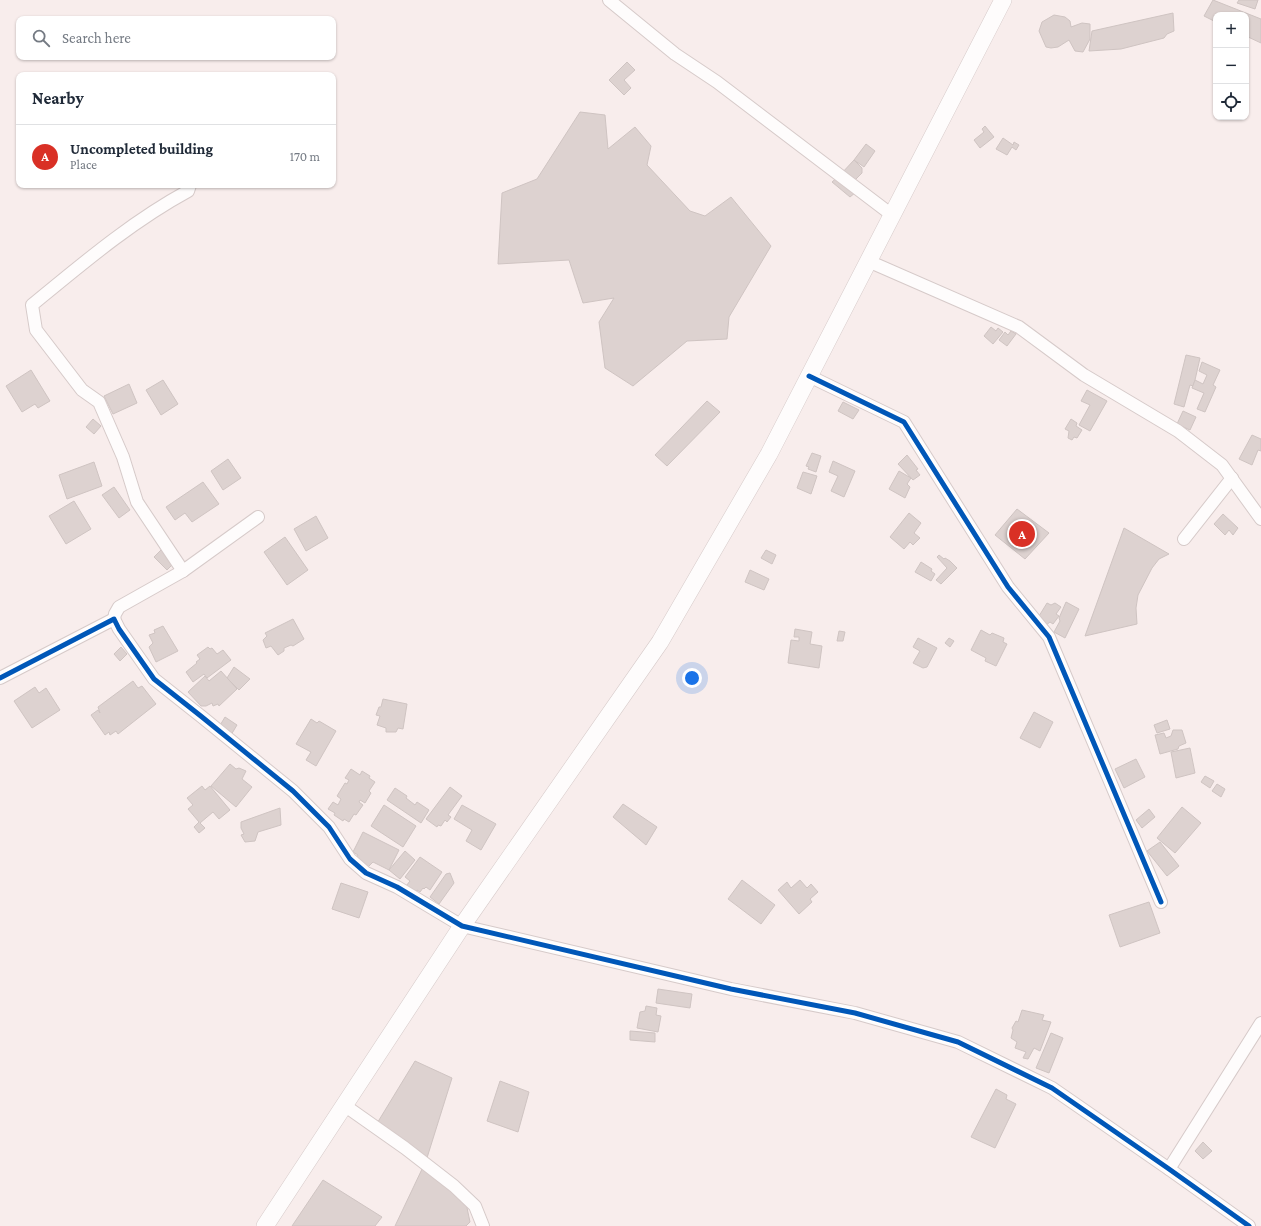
<!DOCTYPE html>
<meta charset="utf-8">
<style>
body{margin:0;font-family:"Crimson Pro",serif;background:#f2f2f3;color:#1f2937}
.controls{position:absolute;right:12px;top:12px;display:grid;overflow:hidden;border-radius:8px;box-shadow:0 1px 3px #0004}
.controls button{width:36px;height:36px;display:grid;place-items:center;padding:0;border:0;border-bottom:1px solid #e0e1e3;background:#fff;color:#1f2937;font:20px sans-serif}
.you{position:absolute;left:692px;top:678px;width:14px;height:14px;margin:-10px;border:3px solid #fff;border-radius:50%;background:#1a73e8;box-shadow:0 0 0 6px #1a73e833}
.badge{display:grid;place-items:center;width:26px;height:26px;border-radius:50%;background:#d93025;color:#fff;font-size:13px;font-weight:700}
.pin{position:absolute;translate:-50% -50%;border:2px solid #fff;box-shadow:0 1px 4px #0006}
.list{margin:0;padding:0;list-style:none}
h2{display:flex;justify-content:space-between;align-items:center;height:52px;margin:0;padding:0 16px;font-size:17px}
h2 small{font-size:13px;font-weight:400;color:#747a83}
.list li{display:grid;grid-template-columns:26px 1fr auto;gap:12px;align-items:center;box-sizing:border-box;height:64px;padding:0 16px;border-top:1px solid #e0e1e3}
.list b{display:block;font-size:15px;white-space:nowrap}
.list p{margin:0;font-size:13px;white-space:nowrap;color:#747a83}
.list em{font-size:13px;font-style:normal;color:#747a83}
.icon{flex:none;width:22px;height:22px;fill:none;stroke:currentColor;stroke-width:2;stroke-linecap:round;stroke-linejoin:round}
.map{position:relative;flex:none;width:1261px;height:1226px;overflow:hidden}
.search{position:absolute;background:#fff;box-shadow:0 1px 3px #0004;left:16px;top:16px;width:320px;height:44px;display:flex;align-items:center;gap:10px;box-sizing:border-box;padding:0 14px;border-radius:8px;color:#747a83;font-size:15px}
.panel{position:absolute;background:#fff;box-shadow:0 1px 3px #0004;left:16px;top:72px;width:320px;height:116px;border-radius:8px}
.map>svg:first-child{display:block}
.building{fill:#ddd2d0;stroke:#cfc4c2}
.lines{fill:none;stroke-linecap:round;stroke-linejoin:round}
.street-casing{stroke:#d6cac9;stroke-width:14}
.secondary-casing{stroke:#d6cac9;stroke-width:18}
.street{stroke:#fefcfc;stroke-width:12}
.secondary{stroke:#fefcfc;stroke-width:17}
.cycleway-casing{stroke:#fff;stroke-width:8}
.cycleway{stroke:#0057b8;stroke-width:5}
</style>
<div class="map">
<svg width="1261" height="1226" viewBox="0 0 1261 1226">
<rect width="100%" height="100%" fill="#f8edec"/>
<g class="building">
<polygon points="1213,0 1261,19 1261,43 1246,36 1246,15 1216,15 1216,22 1204,16"/>
<polygon points="1239,0 1258,0 1255,9 1237,3"/>
<polygon points="1173,13 1174,31 1167,34 1164,38 1121,49 1089,51 1092,31"/>
<polygon points="1054,15 1065,17 1070,21 1071,27 1082,23 1090,24 1090,39 1083,52 1075,51 1069,40 1058,47 1051,48 1046,47 1039,31 1042,22"/>
<polygon points="627,62 635,70 624,80 631,88 624,95 609,80"/>
<polygon points="580,112 605,115 608,149 635,127 651,146 647,165 690,211 705,216 731,197 771,246 729,317 727,339 687,341 633,386 605,368 599,322 614,298 583,303 569,260 498,264 502,193 537,179"/>
<polygon points="985,126 994,137 980,148 974,140 984,132 982,129"/>
<polygon points="1003,138 1013,145 1014,142 1019,145 1016,150 1012,147 1007,155 996,149"/>
<polygon points="866,144 875,151 864,167 854,160"/>
<polygon points="854,160 862,168 862,173 852,183 841,174"/>
<polygon points="840,175 861,188 850,197 832,182"/>
<polygon points="991,327 996,331 998,328 1003,332 993,344 984,336"/>
<polygon points="1011,331 1016,334 1007,346 999,340 1005,332 1008,335"/>
<polygon points="1186,355 1200,358 1195,380 1193,386 1190,385 1184,407 1174,404"/>
<polygon points="1202,362 1220,370 1213,385 1216,387 1205,412 1197,409 1204,393 1192,388 1195,380 1203,384 1207,375 1199,371"/>
<polygon points="31,370 50,401 38,408 35,404 22,412 6,386"/>
<polygon points="163,380 178,404 161,415 146,390"/>
<polygon points="129,384 137,403 113,414 104,396"/>
<polygon points="1087,390 1107,401 1090,431 1079,425 1090,405 1081,401"/>
<polygon points="707,401 720,412 667,466 655,455"/>
<polygon points="843,402 859,410 853,419 838,411"/>
<polygon points="1183,411 1196,417 1190,430 1177,424"/>
<polygon points="93,419 101,426 94,434 86,427"/>
<polygon points="1071,419 1077,423 1076,426 1082,430 1077,438 1074,437 1072,440 1068,438 1069,431 1065,429"/>
<polygon points="1252,435 1261,439 1261,451 1258,450 1252,465 1239,459"/>
<polygon points="812,453 821,456 816,472 808,469 809,467 806,466"/>
<polygon points="907,455 918,469 916,470 920,475 913,480 898,464"/>
<polygon points="228,459 241,478 223,490 211,471"/>
<polygon points="833,461 855,471 844,497 831,491 838,476 829,472"/>
<polygon points="94,462 102,486 67,499 59,475"/>
<polygon points="899,471 911,478 907,484 910,487 905,498 889,489"/>
<polygon points="803,472 817,476 811,494 797,488"/>
<polygon points="203,482 219,504 192,522 185,513 175,520 166,507"/>
<polygon points="114,487 130,510 119,518 102,495"/>
<polygon points="74,501 91,529 66,544 49,516"/>
<polygon points="1017,509 1049,533 1025,559 995,535"/>
<polygon points="909,513 921,523 914,533 920,538 913,545 910,542 904,549 890,537"/>
<polygon points="1223,514 1238,528 1233,535 1229,530 1225,535 1214,524"/>
<polygon points="316,516 328,538 306,551 294,529"/>
<polygon points="1124,528 1169,554 1159,559 1152,568 1138,595 1136,608 1137,624 1085,636"/>
<polygon points="285,537 308,570 287,585 264,552"/>
<polygon points="161,550 174,563 167,570 154,557"/>
<polygon points="766,550 776,555 772,564 761,558"/>
<polygon points="939,555 944,559 945,558 950,561 957,568 941,584 936,580 947,568 937,557"/>
<polygon points="921,562 932,569 931,571 935,574 931,581 915,572"/>
<polygon points="750,570 769,579 764,590 745,582"/>
<polygon points="1066,602 1079,609 1065,638 1054,632 1060,621 1059,618"/>
<polygon points="1047,603 1051,605 1055,603 1061,607 1056,614 1059,616 1053,624 1050,622 1045,626 1039,616"/>
<polygon points="293,619 304,639 293,646 291,645 284,648 284,651 278,655 271,646 266,648 263,640 267,636 265,633"/>
<polygon points="163,626 178,651 156,662 149,647 153,643 149,635 155,633 154,630"/>
<polygon points="795,629 812,632 810,644 822,646 819,668 788,663 791,640 799,641 799,637 794,637"/>
<polygon points="981,630 990,635 992,633 1004,638 1003,642 1007,644 996,666 985,661 986,658 971,650"/>
<polygon points="839,631 845,632 843,641 837,641"/>
<polygon points="918,638 937,648 927,667 923,668 913,663 920,651 913,647"/>
<polygon points="949,638 954,641 950,647 945,643"/>
<polygon points="121,647 127,654 120,661 114,654"/>
<polygon points="208,647 210,649 212,648 217,654 223,650 231,660 207,678 204,674 193,682 186,672 197,663 196,662 200,659 197,655"/>
<polygon points="234,667 250,679 239,690 227,678"/>
<polygon points="221,671 237,689 219,706 218,704 213,706 212,703 206,706 201,706 188,692 205,676 209,681"/>
<polygon points="133,681 138,688 142,686 156,704 118,734 116,731 110,735 109,732 105,735 91,715 98,710 100,713 98,707"/>
<polygon points="35,687 39,693 46,688 60,710 32,728 14,701"/>
<polygon points="383,699 407,704 403,729 398,728 396,732 386,732 386,728 377,725 380,716 376,715 379,707 381,707"/>
<polygon points="1034,712 1053,722 1040,748 1020,738"/>
<polygon points="225,717 237,725 231,735 219,727"/>
<polygon points="311,719 317,723 319,721 336,731 316,766 306,760 311,752 296,744"/>
<polygon points="1167,720 1170,729 1157,733 1154,725"/>
<polygon points="1173,730 1182,730 1186,743 1179,746 1178,749 1160,754 1155,735 1164,733 1166,738 1171,736"/>
<polygon points="1190,748 1195,773 1176,778 1171,752"/>
<polygon points="1136,759 1145,777 1124,788 1115,769"/>
<polygon points="230,764 236,769 239,768 246,771 242,779 252,787 236,807 211,786"/>
<polygon points="351,769 360,775 362,771 370,776 369,778 375,782 369,791 371,793 365,803 360,800 359,802 363,805 356,815 354,814 349,822 344,819 343,821 334,815 335,813 328,809 333,802 338,805 341,799 337,796 345,783 347,784 349,780 345,778"/>
<polygon points="1205,776 1214,781 1210,788 1201,782"/>
<polygon points="1217,784 1225,789 1221,797 1212,791"/>
<polygon points="202,786 205,790 210,786 230,810 219,819 213,812 200,823 205,828 199,833 194,827 199,822 188,809 193,805 187,798"/>
<polygon points="450,787 462,796 448,815 451,817 447,822 445,820 441,826 438,825 437,827 426,819"/>
<polygon points="395,788 407,796 406,798 415,805 417,802 429,810 421,823 387,800"/>
<polygon points="623,804 657,827 646,845 613,817"/>
<polygon points="384,805 416,826 403,847 371,826"/>
<polygon points="462,805 496,824 481,850 466,841 472,830 454,819"/>
<polygon points="1182,807 1201,823 1175,853 1157,838"/>
<polygon points="280,808 281,825 258,832 255,841 245,842 241,835 244,834 241,828 241,822"/>
<polygon points="1149,809 1155,817 1142,828 1136,820"/>
<polygon points="363,832 399,850 389,870 373,862 368,867 355,861 358,855 353,852"/>
<polygon points="1160,842 1179,866 1167,876 1147,851"/>
<polygon points="405,851 415,860 400,879 389,870"/>
<polygon points="420,857 442,872 430,890 426,887 424,889 423,888 420,892 417,890 415,893 406,886 410,881 405,877"/>
<polygon points="450,873 454,883 439,904 430,897 446,874"/>
<polygon points="742,880 775,905 761,924 728,899"/>
<polygon points="800,880 807,888 811,884 818,892 810,899 812,902 799,914 778,890 787,882 791,888"/>
<polygon points="341,883 368,892 359,918 332,909"/>
<polygon points="1149,902 1160,933 1120,947 1109,915"/>
<polygon points="658,989 692,994 690,1008 656,1003"/>
<polygon points="646,1006 657,1008 656,1015 661,1016 658,1032 637,1028 640,1012 645,1011"/>
<polygon points="1022,1010 1044,1015 1042,1020 1051,1022 1040,1051 1034,1048 1028,1059 1023,1058 1026,1052 1015,1048 1017,1042 1011,1038 1013,1030 1012,1028 1016,1021 1018,1022"/>
<polygon points="630,1031 655,1033 655,1042 630,1040"/>
<polygon points="1051,1033 1063,1038 1049,1073 1036,1068"/>
<polygon points="415,1061 452,1078 426,1161 376,1125"/>
<polygon points="500,1081 529,1092 518,1132 487,1121"/>
<polygon points="996,1089 1007,1095 1006,1099 1016,1104 995,1148 971,1137"/>
<polygon points="1203,1142 1212,1151 1203,1159 1195,1151"/>
<polygon points="423,1167 466,1203 470,1222 466,1226 395,1226"/>
<polygon points="323,1180 382,1217 375,1226 292,1226"/>
</g>
<g class="lines">
<g class="street-casing">
<g id="street">
<polyline points="609,0 675,54 717,82 892,215"/>
<polyline points="868,261 1019,327 1084,375 1178,431 1222,465 1261,519"/>
<polyline points="809,376 904,422 1008,587 1049,637 1161,902"/>
<polyline points="1184,539 1232,478"/>
<path d="M183,571L137,502L123,457L99,402L82,390L36,330L32,305C82,264 131,222 188,191L190,185"/>
<polyline points="114,619 115,614 119,607 183,571 258,517"/>
<polyline points="0,678 114,619 119,629 154,679 202,717 293,791 329,827 350,859 366,873 397,887 462,926 731,989 855,1013 958,1042 1052,1088 1169,1169 1249,1226"/>
<polyline points="344,1105 405,1148 454,1186 475,1206 483,1226"/>
<polyline points="1169,1169 1261,1023"/>
</g>
</g>
<g class="secondary-casing">
<polyline id="secondary" points="265,1226 462,926 660,642 769,454 1003,0"/>
</g>
<use href="#street" class="street"/>
<use href="#secondary" class="secondary"/>
<g class="cycleway-casing">
<g id="cycleway">
<polyline points="809,376 904,422 1008,587 1049,637 1161,902"/>
<polyline points="0,678 114,619 119,629 154,679 202,717 293,791 329,827 350,859 366,873 397,887 462,926 731,989 855,1013 958,1042 1052,1088 1169,1169 1249,1226"/>
</g>
</g>
<use href="#cycleway" class="cycleway"/>
</g>
</svg>
<div class="controls">
<button>+</button>
<button>−</button>
<button><svg class="icon" aria-label="locate" viewBox="0 0 24 24"><circle cx="12" cy="12" r="6"/><path d="M12 2v4M12 18v4M2 12h4M18 12h4"/></svg></button>
</div>
<div class="you"></div>
<div class="pin badge" style="left:1022px;top:534px">A</div>
<div class="search"><svg class="icon" aria-label="search" viewBox="0 0 24 24"><circle cx="10" cy="10" r="6"/><path d="M15 15l6 6"/></svg>Search here</div>
<section class="panel">
<h2>Nearby<small></small></h2>
<ul class="list">
<li><span class="badge">A</span><div><b>Uncompleted building</b><p>Place</p></div><em>170 m</em></li>
</ul>
</section>
</div>
